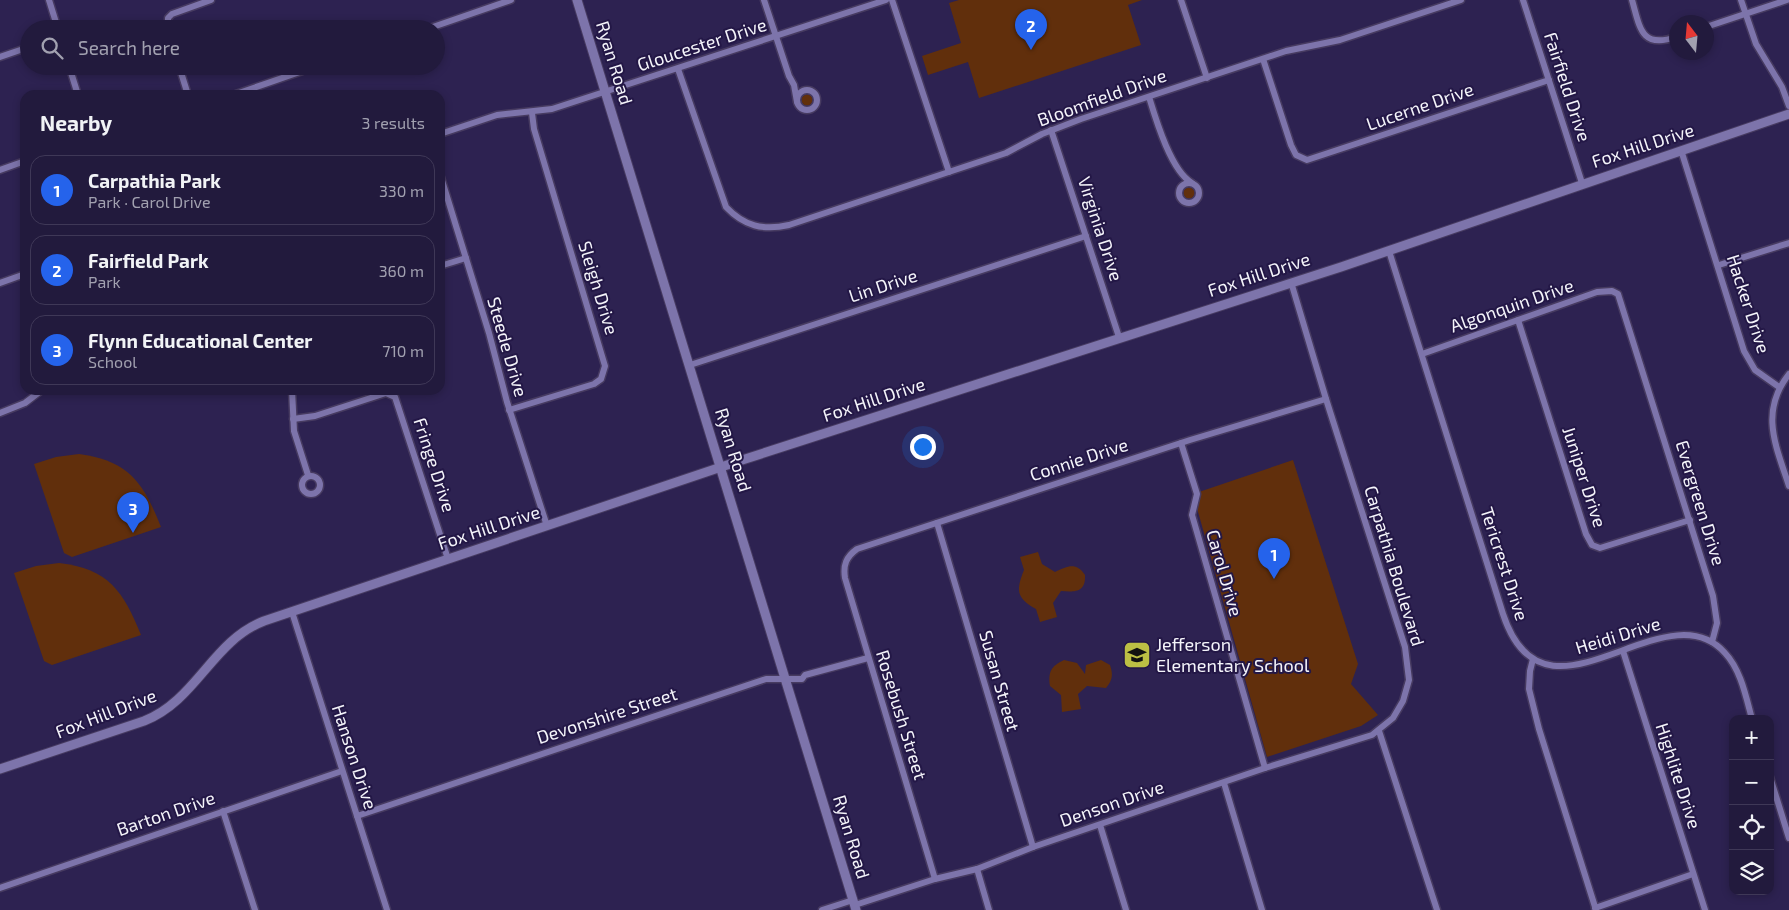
<!DOCTYPE html>
<meta charset="utf-8">
<style>
body{margin:0;font-family:"Exo 2",sans-serif;background:#2e2748;color:#f1f3f6}
.controls{position:absolute;right:15px;bottom:15px;display:grid;overflow:hidden;border-radius:10px;box-shadow:0 2px 8px #0003}
.controls button{width:45px;height:45px;display:grid;place-items:center;padding:0;border:0;border-bottom:1px solid #3f3857;background:#221a3d;color:#f1f3f6;font:25px sans-serif}
.compass{position:absolute;left:1669px;top:15px;width:45px;height:45px;border-radius:50%;background:#221a3d;box-shadow:0 2px 8px #0003;rotate:344deg}
.you{position:absolute;left:922px;top:446px;width:18px;height:18px;margin:-12px;border:4px solid #fff;border-radius:50%;background:#1a73e8;box-shadow:0 0 0 8px #1a73e833}
.badge{display:grid;place-items:center;width:32px;height:32px;border-radius:50%;background:#2563eb;color:#fff;font-size:16px;font-weight:700}
.pin{position:absolute;translate:-50% -41px;filter:drop-shadow(0 1px 2px #0008)}
.pin::after{content:'';position:absolute;top:26px;width:18px;height:15px;background:inherit;clip-path:polygon(0 0,100% 0,50% 100%)}
.list{margin:0;padding:0;list-style:none}
h2{display:flex;justify-content:space-between;align-items:center;height:65px;margin:0;padding:0 20px;font-size:21px}
h2 small{font-size:16px;font-weight:400;color:#a2a1b0}
.list li{display:grid;grid-template-columns:32px 1fr auto;gap:15px;align-items:center;box-sizing:border-box;height:70px;margin:0 10px 10px;padding:0 10px;border:1px solid #3f3857;border-radius:15px}
.list b{display:block;font-size:19px;white-space:nowrap}
.list p{margin:0;font-size:16px;white-space:nowrap;color:#a2a1b0}
.list em{font-size:16px;font-style:normal;color:#a2a1b0}
.icon{flex:none;width:28px;height:28px;fill:none;stroke:currentColor;stroke-width:2;stroke-linecap:round;stroke-linejoin:round}
.map{position:relative;flex:none;width:1789px;height:910px;overflow:hidden}
.search{position:absolute;background:#221a3d;box-shadow:0 2px 8px #0003;left:20px;top:20px;width:425px;height:55px;display:flex;align-items:center;gap:12px;box-sizing:border-box;padding:0 18px;border-radius:28px;color:#a2a1b0;font-size:19px}
.panel{position:absolute;background:#221a3d;box-shadow:0 2px 8px #0003;left:20px;top:90px;width:425px;height:305px;border-radius:15px}
.map>svg:first-child{display:block}
.green{fill:#612f0c}
.lines{fill:none;stroke-linecap:round;stroke-linejoin:round}
.street-casing{stroke:#473b61;stroke-width:9}
.secondary-casing{stroke:#473b61;stroke-width:11}
.street{stroke:#7d74ab;stroke-width:6}
.secondary{stroke:#7d74ab;stroke-width:9}
.labels{text-anchor:middle;stroke-width:4;stroke-linejoin:round;paint-order:stroke}
.street-label{font-size:18px;fill:#f4f4fa;stroke:#231746}
.poi-label{font-size:18px;fill:#f4f4fa;stroke:#231746;text-anchor:start}
</style>
<div class="map">
<svg width="1789" height="910" viewBox="0 0 1789 910">
<rect width="100%" height="100%" fill="#2d2251"/>
<g class="green">
<polygon points="959,0 1142,0 1128,5 1141,45 979,98 968,62 928,75 922,56 961,43 949,3"/>
<circle cx="807" cy="100" r="5.5"/>
<circle cx="1189" cy="193" r="5.5"/>
<path d="M79,454C129,461 143,482 161,527L72,557L64,553L34,464L56,457Z"/>
<polygon points="1293,460 1358,664 1351,684 1378,715 1361,726 1267,757 1193,494"/>
<path d="M1038,552L1042,564L1055,572C1068,566 1076,562 1085,575C1086,593 1074,592 1061,591L1053,603L1057,617L1040,622L1036,609C1016,598 1016,590 1024,570L1020,557Z"/>
<path d="M59,563C109,569 123,591 141,635L52,665L44,661L14,573L36,566Z"/>
<path d="M1064,660L1077,663L1085,674L1086,665L1101,660L1110,665C1113,674 1113,680 1106,688L1087,686L1078,694L1081,709L1062,712L1061,695L1050,686C1048,672 1051,666 1064,660Z"/>
</g>
<g class="lines">
<g class="street-casing">
<g id="street">
<polyline points="49,0 58,29"/>
<polyline points="764,0 789,76 794,85 797,102"/>
<polyline points="892,0 949,172"/>
<polyline points="1181,0 1207,78"/>
<polyline points="1523,0 1582,183"/>
<path d="M1632,0C1640,28 1641,49 1676,37"/>
<polyline points="1741,0 1756,44 1782,87 1789,106"/>
<polyline points="1706,27 1787,0"/>
<polyline points="168,29 168,18 172,14 211,0"/>
<polyline points="427,29 511,0"/>
<polyline points="0,57 29,47"/>
<polyline points="1263,59 1291,145 1296,155 1307,160 1549,80"/>
<polyline points="69,66 78,95"/>
<polyline points="179,66 188,95"/>
<path d="M678,69L726,207C744,226 763,231 789,225L1006,153L1042,134L1081,119L1286,51L1340,40L1461,0"/>
<circle cx="807" cy="100" r="10"/>
<polyline points="233,95 317,66"/>
<path d="M1149,97C1156,120 1171,171 1192,183"/>
<polyline points="1051,130 1119,337"/>
<polyline points="440,134 497,115 552,109 886,0"/>
<polyline points="1681,150 1744,351 1755,370 1779,387"/>
<polyline points="0,170 25,161"/>
<polyline points="440,174 489,333 507,402 547,526"/>
<circle cx="1189" cy="193" r="10"/>
<path d="M1389,251L1503,614C1545,742 1664,585 1725,653C1741,670 1746,697 1752,719"/>
<polyline points="1719,265 1789,243"/>
<polyline points="440,266 466,258"/>
<polyline points="0,283 25,274"/>
<polyline points="1518,320 1586,534 1592,545 1600,548 1690,520"/>
<polyline points="1422,354 1597,292 1612,291 1618,294 1713,596 1717,623 1712,642"/>
<polyline points="690,365 1086,236"/>
<path d="M1789,374C1759,412 1776,446 1789,486"/>
<polyline points="292,390 294,431 308,475"/>
<polyline points="509,410 594,384 601,379 605,366 534,129 532,113"/>
<polyline points="0,413 25,403 42,390"/>
<polyline points="293,419 315,416 386,393 395,397 448,559"/>
<polyline points="1181,443 1197,494 1192,515 1265,768"/>
<circle cx="311" cy="485" r="9"/>
<polyline points="937,523 1033,847"/>
<polyline points="292,612 387,910"/>
<polyline points="1623,651 1705,910"/>
<polyline points="1533,659 1530,671 1529,689 1539,729 1596,910"/>
<polyline points="1379,731 1437,910"/>
<polyline points="1770,777 1789,838"/>
<polyline points="1224,783 1262,910"/>
<polyline points="223,811 255,910"/>
<polyline points="357,816 766,679 802,679 805,675 868,658"/>
<polyline points="1100,825 1126,910"/>
<polyline points="977,869 989,910"/>
<path d="M935,879L845,578C843,565 846,557 857,549L1190,440L1326,399"/>
<polyline points="0,888 342,771"/>
<polyline points="855,905 935,879 977,869 1033,847 1265,768 1372,735 1393,718 1403,701 1409,680 1405,647 1326,399 1291,282"/>
<polyline points="1595,908 1693,874"/>
<polyline points="822,910 853,900"/>
</g>
</g>
<g class="secondary-casing">
<g id="secondary">
<polyline points="577,0 856,910"/>
<path d="M0,769L144,721C197,700 212,641 264,621L739,461L1341,267L1789,114"/>
</g>
</g>
<use href="#street" class="street"/>
<use href="#secondary" class="secondary"/>
</g>
<defs>
<g id="school-square" transform="scale(1.4375)"><rect x="-9" y="-9" width="18" height="18" rx="4" fill="#bcbf44" stroke="#231746"/><path d="M0-5L7-2L0 1L-7-2ZM-4 1L0 2.5L4 1V4Q0 6-4 4Z" fill="#111"/></g>
</defs>
<g fill-rule="evenodd">
<use href="#school-square" x="1137" y="655"/>
</g>
<g class="labels">
<g class="street-label">
<text transform="translate(702 45) rotate(-18)" y="6">Gloucester Drive</text>
<text transform="translate(614 63) rotate(73)" y="6">Ryan Road</text>
<text transform="translate(1567 87) rotate(72)" y="6">Fairfield Drive</text>
<text transform="translate(1102 98) rotate(-20)" y="6">Bloomfield Drive</text>
<text transform="translate(1420 107) rotate(-19)" y="6">Lucerne Drive</text>
<text transform="translate(1643 146) rotate(-18)" y="6">Fox Hill Drive</text>
<text transform="translate(1100 229) rotate(72)" y="6">Virginia Drive</text>
<text transform="translate(1259 275) rotate(-18)" y="6">Fox Hill Drive</text>
<text transform="translate(883 286) rotate(-18)" y="6">Lin Drive</text>
<text transform="translate(598 288) rotate(73)" y="6">Sleigh Drive</text>
<text transform="translate(1748 304) rotate(72)" y="6">Hacker Drive</text>
<text transform="translate(1512 306) rotate(-19)" y="6">Algonquin Drive</text>
<text transform="translate(507 347) rotate(74)" y="6">Steede Drive</text>
<text transform="translate(874 400) rotate(-18)" y="6">Fox Hill Drive</text>
<text transform="translate(733 450) rotate(73)" y="6">Ryan Road</text>
<text transform="translate(1079 460) rotate(-18)" y="6">Connie Drive</text>
<text transform="translate(434 465) rotate(72)" y="6">Fringe Drive</text>
<text transform="translate(1584 477) rotate(72)" y="6">Juniper Drive</text>
<text transform="translate(1700 503) rotate(73)" y="6">Evergreen Drive</text>
<text transform="translate(489 528) rotate(-18)" y="6">Fox Hill Drive</text>
<text transform="translate(1504 564) rotate(72)" y="6">Tericrest Drive</text>
<text transform="translate(1394 566) rotate(73)" y="6">Carpathia Boulevard</text>
<text transform="translate(1224 573) rotate(74)" y="6">Carol Drive</text>
<text transform="translate(1618 636) rotate(-17)" y="6">Heidi Drive</text>
<text transform="translate(999 681) rotate(74)" y="6">Susan Street</text>
<text transform="translate(106 714) rotate(-21)" y="6">Fox Hill Drive</text>
<text transform="translate(901 715) rotate(73)" y="6">Rosebush Street</text>
<text transform="translate(607 716) rotate(-18)" y="6">Devonshire Street</text>
<text transform="translate(354 757) rotate(72)" y="6">Hanson Drive</text>
<text transform="translate(1678 776) rotate(72)" y="6">Highlite Drive</text>
<text transform="translate(1112 804) rotate(-19)" y="6">Denson Drive</text>
<text transform="translate(166 814) rotate(-19)" y="6">Barton Drive</text>
<text transform="translate(851 837) rotate(73)" y="6">Ryan Road</text>
</g>
<g class="poi-label">
<text x="1156" y="651">Jefferson<tspan x="1156" dy="21">Elementary School</tspan></text>
</g>
</g>
</svg>
<div class="controls">
<button>+</button>
<button>−</button>
<button><svg class="icon" aria-label="locate" viewBox="0 0 24 24"><circle cx="12" cy="12" r="6"/><path d="M12 2v4M12 18v4M2 12h4M18 12h4"/></svg></button>
<button><svg class="icon" aria-label="layers" viewBox="0 0 24 24"><path d="M12 4l9 5-9 5-9-5zM3 14l9 5 9-5"/></svg></button>
</div>
<svg class="compass" viewBox="-18 -18 36 36"><path d="M0-13l5 13h-10z" fill="#e53935"/><path d="M0 13l5-13h-10z" fill="#a2a1b0"/></svg>
<div class="you"></div>
<div class="pin badge" style="left:1274px;top:579px">1</div>
<div class="pin badge" style="left:1031px;top:50px">2</div>
<div class="pin badge" style="left:133px;top:533px">3</div>
<div class="search"><svg class="icon" aria-label="search" viewBox="0 0 24 24"><circle cx="10" cy="10" r="6"/><path d="M15 15l6 6"/></svg>Search here</div>
<section class="panel">
<h2>Nearby<small>3 results</small></h2>
<ul class="list">
<li><span class="badge">1</span><div><b>Carpathia Park</b><p>Park · Carol Drive</p></div><em>330 m</em></li>
<li><span class="badge">2</span><div><b>Fairfield Park</b><p>Park</p></div><em>360 m</em></li>
<li><span class="badge">3</span><div><b>Flynn Educational Center</b><p>School</p></div><em>710 m</em></li>
</ul>
</section>
</div>
